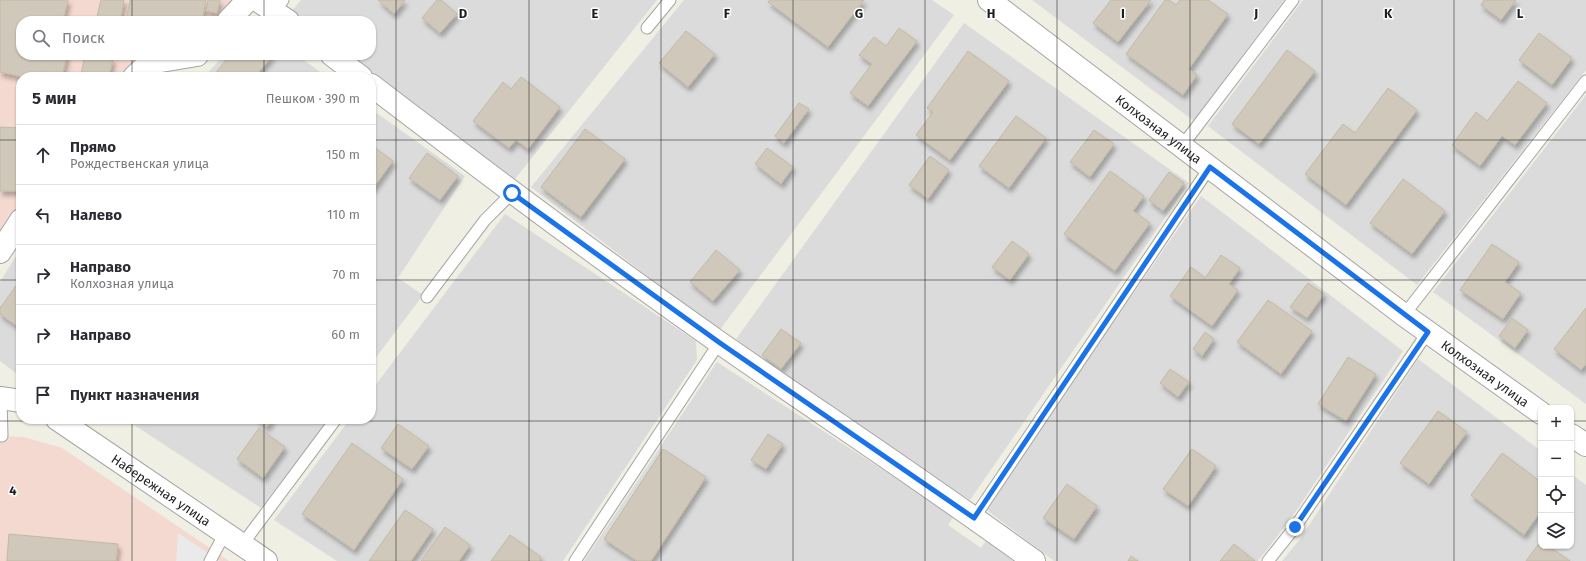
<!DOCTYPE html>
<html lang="ru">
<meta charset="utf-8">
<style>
body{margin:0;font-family:"Fira Sans",sans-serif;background:#f2f2f3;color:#2b2b33}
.controls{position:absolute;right:12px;bottom:12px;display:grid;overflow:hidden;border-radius:8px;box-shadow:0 1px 3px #0004}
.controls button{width:36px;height:36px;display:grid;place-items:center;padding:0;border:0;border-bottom:1px solid #e1e1e2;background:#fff;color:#2b2b33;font:20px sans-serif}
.stop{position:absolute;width:12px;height:12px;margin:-9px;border:3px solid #1a73e8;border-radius:50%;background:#fff}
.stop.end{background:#1a73e8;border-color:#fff;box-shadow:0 1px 4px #0008}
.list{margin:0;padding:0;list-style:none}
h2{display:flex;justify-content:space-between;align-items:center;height:52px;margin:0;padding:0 16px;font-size:17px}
h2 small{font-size:13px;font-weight:400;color:#7c7c81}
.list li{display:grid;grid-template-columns:26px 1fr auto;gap:12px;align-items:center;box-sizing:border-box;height:60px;padding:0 16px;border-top:1px solid #e1e1e2}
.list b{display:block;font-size:15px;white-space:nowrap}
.list p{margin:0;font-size:13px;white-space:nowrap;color:#7c7c81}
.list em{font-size:13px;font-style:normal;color:#7c7c81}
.icon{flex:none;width:22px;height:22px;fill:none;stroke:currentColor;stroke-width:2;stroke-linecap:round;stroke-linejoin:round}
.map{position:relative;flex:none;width:1586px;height:561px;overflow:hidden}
.search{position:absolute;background:#fff;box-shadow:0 1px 3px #0004;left:16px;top:16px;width:360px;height:44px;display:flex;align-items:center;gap:10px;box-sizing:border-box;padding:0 14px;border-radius:16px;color:#7c7c81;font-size:15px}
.panel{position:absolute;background:#fff;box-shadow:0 1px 3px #0004;left:16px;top:72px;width:360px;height:352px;border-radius:16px}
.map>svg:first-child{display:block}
.residential{fill:#dcdbdb}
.commercial{fill:#f3d9d0}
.parking{fill:#eaeaea}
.building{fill:#d0c9bb;stroke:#c3b9a3;filter:url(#shadow)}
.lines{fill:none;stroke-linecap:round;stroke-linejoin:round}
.service-casing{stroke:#a5a5a5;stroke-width:13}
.minor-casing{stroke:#a5a5a5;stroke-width:24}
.service{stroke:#fff;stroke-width:11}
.minor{stroke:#fff;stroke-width:22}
.route{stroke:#1a73e8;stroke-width:5}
.grid{fill:none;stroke:#1e1e1e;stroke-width:1;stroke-opacity:0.55}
.labels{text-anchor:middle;stroke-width:3;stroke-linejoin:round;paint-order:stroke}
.street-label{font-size:13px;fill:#1e1e1e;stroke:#fff}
.grid-label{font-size:13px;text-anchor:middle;font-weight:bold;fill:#1e1e1e;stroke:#fff;stroke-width:3;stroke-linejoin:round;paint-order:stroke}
</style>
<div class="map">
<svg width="1586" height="561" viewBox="0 0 1586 561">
<defs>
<filter id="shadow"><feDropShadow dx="2.5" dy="4.5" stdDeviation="2" flood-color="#0004"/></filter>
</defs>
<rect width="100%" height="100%" fill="#f0efe3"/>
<g class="residential">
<polygon points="301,0 657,0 515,179 347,55 371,55 371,21 301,21 290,13"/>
<polygon points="684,0 932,0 954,15 719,331 531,187"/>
<polygon points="1032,0 1284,0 1194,121"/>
<polygon points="1303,0 1586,0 1586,70 1417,285 1208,126"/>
<polygon points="964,23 1189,183 970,500 894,453 797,387 736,339"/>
<polygon points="224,55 297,55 327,77 204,77"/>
<polygon points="1586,95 1586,404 1433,292"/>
<polygon points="371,109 465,176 398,278 423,295 371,364"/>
<polygon points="1201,196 1403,351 1292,517 1258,561 1054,561 984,508"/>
<polygon points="505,214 696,341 697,360 563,561 337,561 274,520 350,419 371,419 371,391"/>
<polygon points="21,248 21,377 0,361 0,282"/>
<polygon points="1418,359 1541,451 1541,546 1571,546 1571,474 1586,485 1586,561 1282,561 1300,539"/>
<polygon points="717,362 954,516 948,525 981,548 986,541 1013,561 584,561"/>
<polygon points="125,419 329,419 261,508"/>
</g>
<g class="commercial">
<polygon points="0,0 239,0 222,21 21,21 21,55 171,55 137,59 119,77 21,77 21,207 0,237"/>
<polygon points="0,436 24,437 62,448 229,561 0,561"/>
</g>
<polygon class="parking" points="178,533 220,561 176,561"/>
<g class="building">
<polygon points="0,0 68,0 63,21 21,21 21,55 67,55 62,77 41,72 40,77 23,77 0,72"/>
<polygon points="101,0 124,0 120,21 96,21"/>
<polygon points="130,0 206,0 202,21 126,21"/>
<polygon points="208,0 220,0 217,13 206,11"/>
<polygon points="378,0 405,0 394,14"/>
<polygon points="437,0 441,0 457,14 440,33 422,18"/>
<polygon points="770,0 864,0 828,47 768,2"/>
<polygon points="1111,0 1151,0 1118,42 1093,23"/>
<polygon points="1165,0 1169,0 1176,5 1180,0 1208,0 1228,14 1189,69 1197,75 1183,95 1126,54"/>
<polygon points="1484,0 1516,0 1501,20 1481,5"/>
<polygon points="899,28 917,41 868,106 850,93 872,64 859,55 874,37 886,46"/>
<polygon points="686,31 715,54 688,87 659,63"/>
<polygon points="1539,33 1572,58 1552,85 1519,60"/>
<polygon points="1287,50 1315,71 1259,144 1232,124"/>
<polygon points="968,51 1009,81 950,160 916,135 933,112 927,108"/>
<polygon points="85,55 96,55 113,59 109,77 81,75"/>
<polygon points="230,55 273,55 255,77 217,77 214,75"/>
<polygon points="521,77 560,107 528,149 516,140 509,148 473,121 503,82 511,89"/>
<polygon points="1518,81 1547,103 1515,145 1502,136 1480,166 1452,145 1476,112 1487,121"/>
<polygon points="1388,88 1417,110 1346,205 1305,174 1343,124 1355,133"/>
<polygon points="799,103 809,109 784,143 775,136"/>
<polygon points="1016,116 1046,138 1009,188 979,166"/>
<polygon points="0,127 21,128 21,191 0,191"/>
<polygon points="585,129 625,159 581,217 541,187"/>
<polygon points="1094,130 1114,144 1090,177 1070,162"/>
<polygon points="371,145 393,161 371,191"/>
<polygon points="767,148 793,167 781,184 755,164"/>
<polygon points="427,153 458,176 440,200 409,178"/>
<polygon points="930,156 949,170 928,199 909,185"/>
<polygon points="1110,171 1144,196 1133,211 1150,223 1115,271 1064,234"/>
<polygon points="1169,172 1184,183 1163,211 1149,200"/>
<polygon points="1403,179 1445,211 1412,254 1370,223"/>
<polygon points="1012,241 1029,254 1010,280 992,267"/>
<polygon points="1492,244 1519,262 1505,282 1521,293 1503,319 1460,290"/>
<polygon points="716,250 740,270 713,301 690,282"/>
<polygon points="1221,255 1240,268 1229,284 1238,290 1212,326 1170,296 1191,267 1205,278"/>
<polygon points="21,279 21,329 0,314 0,308"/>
<polygon points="1308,283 1324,294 1307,318 1290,307"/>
<polygon points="1268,300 1312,331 1281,374 1237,342"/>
<polygon points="1586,308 1586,364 1581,370 1554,349"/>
<polygon points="1512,318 1528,330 1515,348 1499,336"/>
<polygon points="781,329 801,343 781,369 762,355"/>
<polygon points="1205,332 1214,339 1202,356 1193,349"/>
<polygon points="1348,357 1376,374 1346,421 1318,404"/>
<polygon points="1170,369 1189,382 1178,397 1160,383"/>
<polygon points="1438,411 1467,432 1429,484 1400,463"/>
<polygon points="256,419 273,419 267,427"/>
<polygon points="398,424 429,446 412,469 381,448"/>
<polygon points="259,428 285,447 263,478 237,459"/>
<polygon points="768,434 783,444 766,469 751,460"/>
<polygon points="352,443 403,479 354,550 302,514"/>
<polygon points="663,449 706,477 651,561 637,561 604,539"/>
<polygon points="1192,449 1216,466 1188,506 1163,489"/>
<polygon points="1502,453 1541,482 1541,511 1524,535 1471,495"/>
<polygon points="1067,484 1097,506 1074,539 1043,518"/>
<polygon points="405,510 433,529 411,561 369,561"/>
<polygon points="445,527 470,545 459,561 421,561"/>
<polygon points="9,534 118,544 116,561 7,561"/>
<polygon points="510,535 541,557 539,561 491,561"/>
<polygon points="1541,541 1541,546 1548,546 1570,561 1526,561"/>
<polygon points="1234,544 1255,561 1220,561"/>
<polygon points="1131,556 1138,561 1128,561"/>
</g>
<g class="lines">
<g class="service-casing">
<g id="service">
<polyline points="275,11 283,0"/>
<polyline points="647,28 670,0"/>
<polyline points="1182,146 1293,0"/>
<polyline points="427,297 485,220 512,193"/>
<polyline points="1404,315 1586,81"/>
<polyline points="1,398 2,436"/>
<polyline points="974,518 1210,167"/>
<polyline points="242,545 336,419"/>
<polyline points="210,561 225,533"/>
<polyline points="575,561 719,343"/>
<polyline points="1268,561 1295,527 1428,332"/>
</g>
</g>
<g class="minor-casing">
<g id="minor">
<polyline points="257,0 288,21"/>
<path id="s1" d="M989,0L1404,315L1541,413"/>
<polyline points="228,21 248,0"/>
<polyline points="332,55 361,77"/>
<polyline points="134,77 149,63 197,55"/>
<path d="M371,85C486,173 602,260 720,343C825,416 931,486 1034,561"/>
<polyline points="0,252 21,220"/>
<polyline points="0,398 21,401"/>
<path id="s2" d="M57,419L266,561"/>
<polyline points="1571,435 1586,445"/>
</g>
</g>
<use href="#service" class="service"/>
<use href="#minor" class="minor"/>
</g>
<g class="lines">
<polyline class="route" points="512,193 720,343 974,518 1210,167 1428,332 1295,527"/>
</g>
<path class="grid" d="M132,0V21M264,0V21M396,0V561M529,0V561M661,0V561M793,0V561M925,0V561M1057,0V561M1190,0V561M1322,0V561M1454,0V561M132,55V77M264,55V77M0,140H21M371,140H1586M0,280H21M371,280H1586M132,419V561M264,419V561M0,421H1541M1571,421H1586"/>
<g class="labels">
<g class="street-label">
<text dy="5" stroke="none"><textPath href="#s1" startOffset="213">Колхозная улица</textPath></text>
<text dy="5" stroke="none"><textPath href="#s1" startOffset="621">Колхозная улица</textPath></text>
<text dy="5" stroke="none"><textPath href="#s2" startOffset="126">Набережная улица</textPath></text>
</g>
</g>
<g class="grid-label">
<text x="463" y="18">D</text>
<text x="595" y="18">E</text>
<text x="727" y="18">F</text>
<text x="859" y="18">G</text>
<text x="991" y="18">H</text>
<text x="1123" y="18">I</text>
<text x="1256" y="18">J</text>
<text x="1388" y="18">K</text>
<text x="1520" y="18">L</text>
<text x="13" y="495">4</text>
</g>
</svg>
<div class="controls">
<button>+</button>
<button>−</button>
<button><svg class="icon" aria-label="locate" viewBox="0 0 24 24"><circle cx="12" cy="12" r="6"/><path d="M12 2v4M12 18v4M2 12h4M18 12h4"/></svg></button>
<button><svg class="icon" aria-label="layers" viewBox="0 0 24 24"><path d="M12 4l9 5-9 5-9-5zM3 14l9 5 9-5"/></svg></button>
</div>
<div class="stop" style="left:512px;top:193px"></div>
<div class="stop end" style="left:1295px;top:527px"></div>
<div class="search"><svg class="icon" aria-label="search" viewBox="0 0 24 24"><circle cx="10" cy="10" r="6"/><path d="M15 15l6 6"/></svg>Поиск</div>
<section class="panel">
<h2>5 мин<small>Пешком · 390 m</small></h2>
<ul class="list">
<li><svg class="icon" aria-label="ahead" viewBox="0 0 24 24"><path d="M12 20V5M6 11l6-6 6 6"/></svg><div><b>Прямо</b><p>Рождественская улица</p></div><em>150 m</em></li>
<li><svg class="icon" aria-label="left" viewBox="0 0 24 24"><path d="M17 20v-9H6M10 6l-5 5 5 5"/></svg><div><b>Налево</b></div><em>110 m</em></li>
<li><svg class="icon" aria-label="right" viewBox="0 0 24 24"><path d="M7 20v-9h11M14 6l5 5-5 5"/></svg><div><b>Направо</b><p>Колхозная улица</p></div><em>70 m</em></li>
<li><svg class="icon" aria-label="right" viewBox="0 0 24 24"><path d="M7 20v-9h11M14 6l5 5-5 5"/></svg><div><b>Направо</b></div><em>60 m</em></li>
<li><svg class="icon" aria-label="arrive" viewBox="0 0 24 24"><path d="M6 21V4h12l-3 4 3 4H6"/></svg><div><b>Пункт назначения</b></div></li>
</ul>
</section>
</div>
